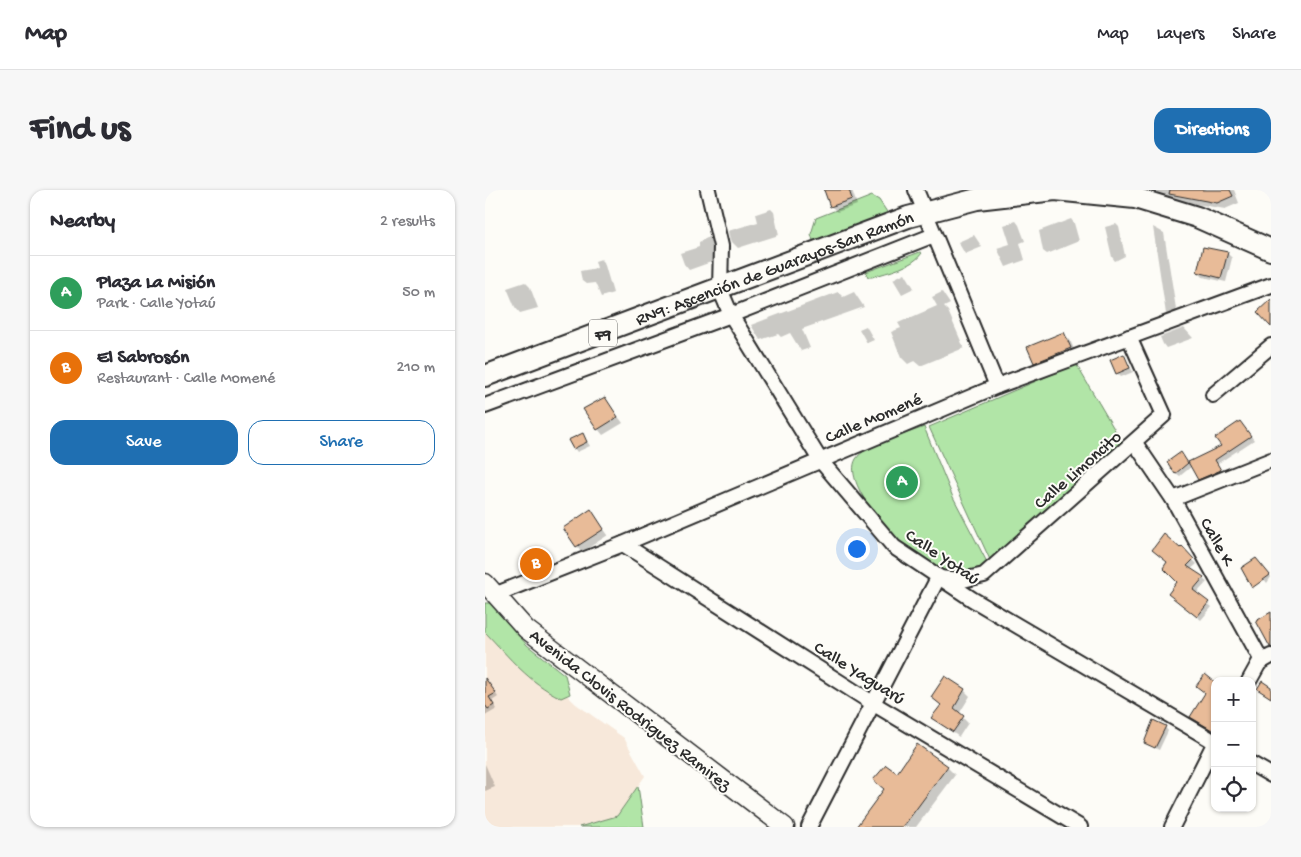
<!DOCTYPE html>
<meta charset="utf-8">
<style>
body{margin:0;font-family:"Gochi Hand",sans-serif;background:#f7f7f7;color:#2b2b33}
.controls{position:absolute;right:15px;bottom:15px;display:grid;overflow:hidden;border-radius:10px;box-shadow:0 1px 4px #0004}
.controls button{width:45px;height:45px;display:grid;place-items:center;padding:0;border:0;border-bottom:1px solid #e1e1e2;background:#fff;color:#2b2b33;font:25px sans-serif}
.you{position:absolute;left:371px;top:358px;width:18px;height:18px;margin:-12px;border:4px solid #fff;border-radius:50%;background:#1a73e8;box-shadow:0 0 0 8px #1a73e833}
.badge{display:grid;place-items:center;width:32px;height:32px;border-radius:50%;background:#1f6fb2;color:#fff;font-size:16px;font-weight:700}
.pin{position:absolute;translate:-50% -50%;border:2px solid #fff;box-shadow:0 1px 5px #0006}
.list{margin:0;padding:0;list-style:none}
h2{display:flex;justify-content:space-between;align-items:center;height:65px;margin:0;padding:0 20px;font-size:21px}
h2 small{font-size:16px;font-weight:400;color:#7c7c81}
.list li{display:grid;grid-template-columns:32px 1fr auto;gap:15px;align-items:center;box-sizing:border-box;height:75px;padding:0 20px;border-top:1px solid #e1e1e2}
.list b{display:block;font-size:19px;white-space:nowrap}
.list p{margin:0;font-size:16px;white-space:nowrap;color:#7c7c81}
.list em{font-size:16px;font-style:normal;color:#7c7c81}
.actions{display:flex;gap:10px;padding:15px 20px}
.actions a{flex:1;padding:11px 0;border:1px solid #1f6fb2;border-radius:15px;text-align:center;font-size:18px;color:#1f6fb2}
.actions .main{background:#1f6fb2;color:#fff}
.icon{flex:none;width:28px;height:28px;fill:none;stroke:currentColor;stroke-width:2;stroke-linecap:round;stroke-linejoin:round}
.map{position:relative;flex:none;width:786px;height:637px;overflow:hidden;border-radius:15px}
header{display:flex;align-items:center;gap:30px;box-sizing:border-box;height:70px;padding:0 25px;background:#fff;border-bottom:1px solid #e1e1e2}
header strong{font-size:24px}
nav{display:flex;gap:28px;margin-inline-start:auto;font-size:18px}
.intro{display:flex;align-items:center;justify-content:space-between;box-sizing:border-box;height:120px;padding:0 30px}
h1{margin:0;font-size:35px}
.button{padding:12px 22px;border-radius:15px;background:#1f6fb2;color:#fff;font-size:18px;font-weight:700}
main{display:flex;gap:30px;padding:0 30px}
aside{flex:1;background:#fff;border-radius:15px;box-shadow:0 1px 4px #0004}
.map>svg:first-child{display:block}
.built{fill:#f7e8da}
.green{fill:#b1e5a7;stroke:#6e8869}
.shadow{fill:#0003}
.building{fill:#e8bb98;stroke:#2b2b2b}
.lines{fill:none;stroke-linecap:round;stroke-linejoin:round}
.minor-casing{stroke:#2b2b2b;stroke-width:18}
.major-casing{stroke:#2b2b2b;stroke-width:21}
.highway-casing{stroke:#2b2b2b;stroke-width:24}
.minor{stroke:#fdfcf7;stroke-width:14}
.major{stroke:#fdfcf7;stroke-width:18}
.highway{stroke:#fdfcf7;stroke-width:20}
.labels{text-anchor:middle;stroke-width:4;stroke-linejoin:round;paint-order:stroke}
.shield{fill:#fdfcf7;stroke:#6a6a68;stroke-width:1}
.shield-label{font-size:16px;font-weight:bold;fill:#2b2b2b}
.street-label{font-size:18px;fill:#2b2b2b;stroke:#fdfcf7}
</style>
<header>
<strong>Map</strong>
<nav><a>Map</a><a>Layers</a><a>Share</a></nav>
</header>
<div class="intro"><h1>Find us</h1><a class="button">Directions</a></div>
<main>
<aside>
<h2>Nearby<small>2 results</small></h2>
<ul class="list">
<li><span class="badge" style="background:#2e9e5b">A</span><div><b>Plaza La Misión</b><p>Park · Calle Yotaú</p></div><em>50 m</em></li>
<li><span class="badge" style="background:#e8710a">B</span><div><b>El Sabrosón</b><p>Restaurant · Calle Momené</p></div><em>210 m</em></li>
</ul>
<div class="actions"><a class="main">Save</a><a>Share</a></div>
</aside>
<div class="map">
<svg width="786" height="637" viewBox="0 0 786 637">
<rect width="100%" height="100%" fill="#fdfcf7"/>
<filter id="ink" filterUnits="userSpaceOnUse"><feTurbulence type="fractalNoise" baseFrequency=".02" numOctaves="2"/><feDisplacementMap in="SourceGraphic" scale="10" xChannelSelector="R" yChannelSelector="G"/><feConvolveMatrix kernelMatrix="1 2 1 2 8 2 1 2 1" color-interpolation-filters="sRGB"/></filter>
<g filter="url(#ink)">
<polygon class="built" points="0,427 91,514 139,548 160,586 132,626 94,637 0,637"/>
<g class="green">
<polygon points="387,6 394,10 404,25 329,54 326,44 331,28"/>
<path d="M435,62L437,63C428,77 403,82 387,87H383L381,82Z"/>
<polygon points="591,174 638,254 506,372 444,237"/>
<path d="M439,237L467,305L504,376C488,387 458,384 442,374C420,362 355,296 371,269C379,255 422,244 439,237Z"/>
<path d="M0,413H5L42,455L80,485L85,504L76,508C42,491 26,469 0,442Z"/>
<polygon points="153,596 159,637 94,637 132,626"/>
</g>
<g class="shadow">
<polygon points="340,0 367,0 372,15 352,22 346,16"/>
<polygon points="660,0 749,0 754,13 740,19 677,8"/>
<polygon points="286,19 289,22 294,45 253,58 245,50 243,41 273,32 271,24"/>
<polygon points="586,29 589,33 594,51 562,64 558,61 554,41"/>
<polygon points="531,31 534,35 540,51 535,53 540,70 521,77 512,58 525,54 519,35"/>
<polygon points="631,34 634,37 640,66 630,71 627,67 620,37"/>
<polygon points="668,37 679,43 692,125 684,128 681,124"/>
<polygon points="489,45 497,57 480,64 473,52"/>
<polygon points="224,47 229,53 229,71 204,80 199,74 195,63 214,57 214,52"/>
<polygon points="742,63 747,68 741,92 718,87 713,82"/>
<polygon points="116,69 119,72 128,103 116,107 110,93 101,94 97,91 95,81 112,78 110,71"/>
<polygon points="420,83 429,98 417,104 408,89"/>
<polygon points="40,92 45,97 53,118 35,123 30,117 22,98"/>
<polygon points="353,102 358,107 369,102 379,117 317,139 325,158 316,161 305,143 296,147 293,144 275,150 266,135"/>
<polygon points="457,102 465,114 459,117 463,121 479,158 435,176 429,171 423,174 416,167 406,142 416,138 413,133 452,116 447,107"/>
<polygon points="381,136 389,150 382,153 374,139"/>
<polygon points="699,138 708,148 681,158 678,154 675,147"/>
<polygon points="579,144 585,150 591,164 556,178 550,172"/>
<polygon points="639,165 648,182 636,187 632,183"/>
<polygon points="119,208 138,233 118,245 113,239"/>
<polygon points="759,237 769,250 732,274 738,283 718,292 707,276 695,286 691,283 699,267 703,273 738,256"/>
<polygon points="98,245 105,256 92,262 89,258"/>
<polygon points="106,321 123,345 97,362 92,356"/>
<polygon points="697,358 712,374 705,380 722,392 711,404 727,417 716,430 689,408 694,392"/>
<polygon points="774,373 786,387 782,393 779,389"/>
<polygon points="0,487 13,507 7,511 12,519 0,526"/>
<polygon points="730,494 730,542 706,527"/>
<polygon points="479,500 485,506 474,524 483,533 474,547 448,528"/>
<polygon points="680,537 683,541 674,560 660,552"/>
<polygon points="0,574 10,597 0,601"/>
<polygon points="462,577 470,585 431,637 373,637 412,585"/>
</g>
<g class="building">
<polygon points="339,0 364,0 367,9 345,17"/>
<polygon points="685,0 745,0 748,6 732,13 684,4"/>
<polygon points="718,57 743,62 736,88 712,82"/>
<polygon points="786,109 786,137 772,122"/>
<polygon points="579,142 586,158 549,173 542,157"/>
<polygon points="639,164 645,178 631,184 625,170"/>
<polygon points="120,207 133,227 112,240 98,219"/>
<polygon points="755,231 766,246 730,270 736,280 713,290 703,272 736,256 730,248"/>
<polygon points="98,243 102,252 88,259 83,250"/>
<polygon points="696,262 703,273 690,284 682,272"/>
<polygon points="106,319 119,339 91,357 78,338"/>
<polygon points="679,344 695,358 697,356 709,369 702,376 719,387 708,400 724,412 712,427 683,404 692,392 678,378 682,372 667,360"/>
<polygon points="771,368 785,385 767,398 756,378"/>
<polygon points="786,422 786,457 785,457 771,431"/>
<polygon points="720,484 730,492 730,535 727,540 705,527 720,503 711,496"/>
<polygon points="460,486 480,499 469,518 479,526 468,542 446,528 456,515 446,507"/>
<polygon points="0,488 11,503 4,507 9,515 3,519 0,515"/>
<polygon points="777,491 786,497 786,508 772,499"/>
<polygon points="668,530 681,536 670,558 659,553"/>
<polygon points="432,554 463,576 418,637 371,637 399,599 388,590 401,575 412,583"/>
</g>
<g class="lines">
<g class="minor-casing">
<g id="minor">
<polyline points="223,0 236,56 235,99 246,125 335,270 409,357 487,409 730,552"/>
<polyline points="431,0 512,196"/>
<polyline points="728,205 786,156"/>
<polyline points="0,216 246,125 449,45"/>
<polyline points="650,253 688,309 777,471"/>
<polyline points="688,309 786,270"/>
<polyline points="138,354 389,514 595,637"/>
<polyline points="9,405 138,354 512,196 786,95"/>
<polyline points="764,491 774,473 786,466"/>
<polyline points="767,574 786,585"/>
<polyline points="324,637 453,388 478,390 499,385 679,225 644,147"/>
<polyline points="687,637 730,552"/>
</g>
</g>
<g class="major-casing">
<polyline id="major" points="0,393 41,439 300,637"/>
</g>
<g class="highway-casing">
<g id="highway">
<path id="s1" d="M0,186L423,27L492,9L570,0L650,8L712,27L786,60"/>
</g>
</g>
<use href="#minor" class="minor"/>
<use href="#major" class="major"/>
<use href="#highway" class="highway"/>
</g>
</g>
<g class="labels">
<rect class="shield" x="104" y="129.5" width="28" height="27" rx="4"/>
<g class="shield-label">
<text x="118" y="149">F9</text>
</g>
<g class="street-label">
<text dy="6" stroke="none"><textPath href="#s1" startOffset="309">RN9: Ascención de Guarayos-San Ramón</textPath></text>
<text transform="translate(388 227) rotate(-23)" y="6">Calle Momené</text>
<text transform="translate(592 279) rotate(-41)" y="6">Calle Limoncito</text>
<text transform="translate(733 351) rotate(61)" y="6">Calle K</text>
<text transform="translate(458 366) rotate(34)" y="6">Calle Yotaú</text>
<text transform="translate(375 482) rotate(32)" y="6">Calle Yaguarú</text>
<text transform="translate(146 519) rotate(38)" y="6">Avenida Clovis Rodriguez Ramirez</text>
</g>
</g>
</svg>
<div class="controls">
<button>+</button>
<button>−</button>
<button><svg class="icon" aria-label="locate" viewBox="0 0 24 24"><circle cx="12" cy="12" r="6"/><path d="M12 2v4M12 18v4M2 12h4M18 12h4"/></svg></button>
</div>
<div class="you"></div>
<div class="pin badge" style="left:417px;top:292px;background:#2e9e5b">A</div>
<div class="pin badge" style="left:51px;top:374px;background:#e8710a">B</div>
</div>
</main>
